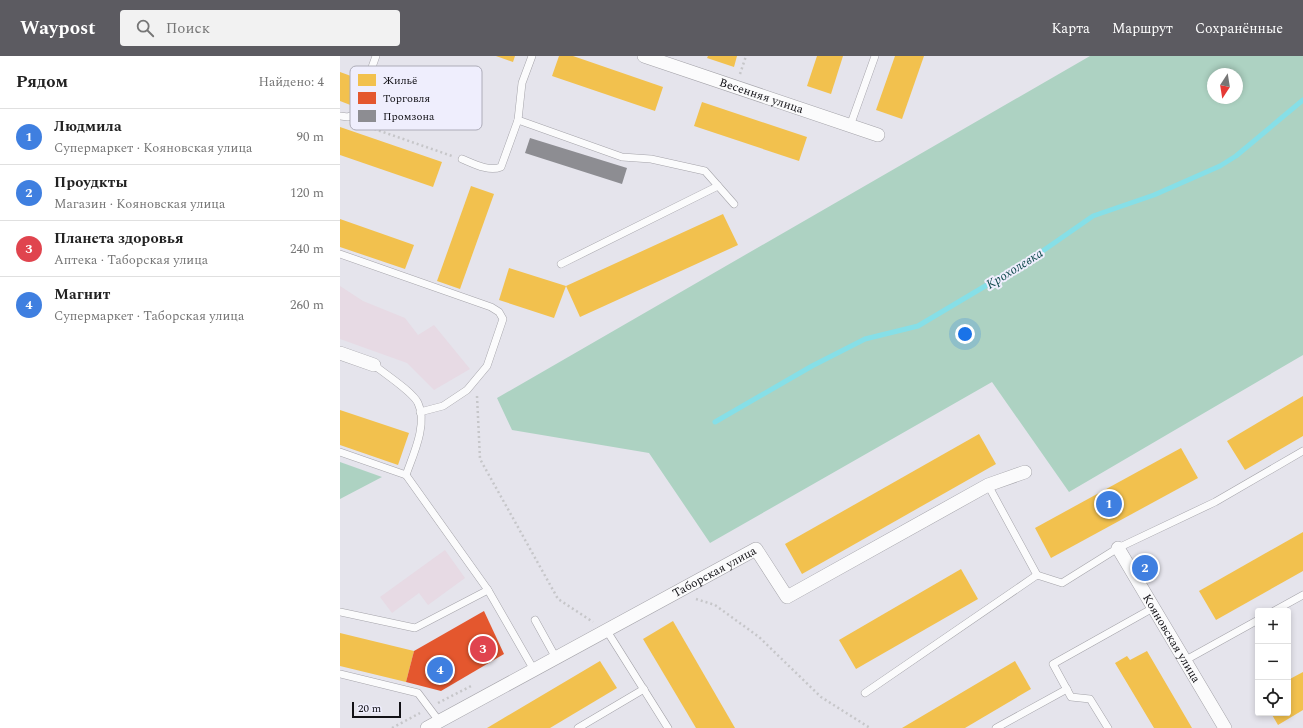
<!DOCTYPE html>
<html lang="ru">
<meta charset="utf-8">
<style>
body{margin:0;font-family:Spectral,serif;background:#f2f2f2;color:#222}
.controls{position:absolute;right:12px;bottom:12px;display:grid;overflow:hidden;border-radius:4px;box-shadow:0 2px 6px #0003}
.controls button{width:36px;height:36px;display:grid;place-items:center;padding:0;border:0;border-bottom:1px solid #e0e0e0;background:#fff;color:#222;font:20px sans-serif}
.compass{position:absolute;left:867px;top:12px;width:36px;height:36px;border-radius:50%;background:#fff;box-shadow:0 2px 6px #0003;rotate:192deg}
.scale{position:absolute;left:12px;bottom:10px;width:49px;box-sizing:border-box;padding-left:4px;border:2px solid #121116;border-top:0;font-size:11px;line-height:14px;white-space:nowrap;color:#121116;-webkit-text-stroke:3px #efeefd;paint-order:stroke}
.you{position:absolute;left:625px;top:278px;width:14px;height:14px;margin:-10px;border:3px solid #fff;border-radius:50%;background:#1a73e8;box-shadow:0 0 0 6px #1a73e833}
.badge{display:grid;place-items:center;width:26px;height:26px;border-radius:50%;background:#5c5b61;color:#fff;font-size:13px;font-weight:700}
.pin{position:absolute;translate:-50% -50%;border:2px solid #fff;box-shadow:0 1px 4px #0006}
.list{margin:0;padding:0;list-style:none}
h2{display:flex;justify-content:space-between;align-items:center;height:52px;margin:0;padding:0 16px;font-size:17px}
h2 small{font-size:13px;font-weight:400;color:#767676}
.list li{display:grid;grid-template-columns:26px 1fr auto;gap:12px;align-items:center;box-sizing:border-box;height:56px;padding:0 16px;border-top:1px solid #e0e0e0}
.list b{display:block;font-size:15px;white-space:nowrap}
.list p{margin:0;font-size:13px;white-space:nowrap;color:#767676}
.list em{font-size:13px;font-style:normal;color:#767676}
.icon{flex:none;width:22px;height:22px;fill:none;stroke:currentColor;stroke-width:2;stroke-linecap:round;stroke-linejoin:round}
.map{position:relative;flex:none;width:963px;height:672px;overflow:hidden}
header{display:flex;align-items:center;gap:24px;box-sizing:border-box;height:56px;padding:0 20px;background:#5c5b61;color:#fff}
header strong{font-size:19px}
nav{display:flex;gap:22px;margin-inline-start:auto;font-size:14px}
.search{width:280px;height:36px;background:#f2f2f2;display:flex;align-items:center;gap:10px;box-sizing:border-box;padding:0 14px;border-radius:4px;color:#767676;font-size:15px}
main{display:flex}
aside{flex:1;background:#fff}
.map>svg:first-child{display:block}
.industrial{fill:#e7dae4}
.green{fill:#add2c2;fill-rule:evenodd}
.homes{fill:#f2c14e}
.shops{fill:#e4572e}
.industry{fill:#8d8d92}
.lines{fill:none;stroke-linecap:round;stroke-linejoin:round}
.stream{stroke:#86dfe7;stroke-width:5}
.service-casing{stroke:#a4a3a9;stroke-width:8}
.minor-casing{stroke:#a4a3a9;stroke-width:14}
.path{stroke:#c6c6c9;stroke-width:2.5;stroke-dasharray:2 3;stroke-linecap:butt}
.service{stroke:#fbfbfc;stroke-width:7}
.minor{stroke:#fbfbfc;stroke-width:13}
.labels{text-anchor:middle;stroke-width:4;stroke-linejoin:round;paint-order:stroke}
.street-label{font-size:12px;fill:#121116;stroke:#efeefd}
.water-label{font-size:13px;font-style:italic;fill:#0e484b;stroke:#efeefd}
.key{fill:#efeefd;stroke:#adacb8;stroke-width:1}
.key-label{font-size:11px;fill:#121116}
</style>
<header>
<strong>Waypost</strong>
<div class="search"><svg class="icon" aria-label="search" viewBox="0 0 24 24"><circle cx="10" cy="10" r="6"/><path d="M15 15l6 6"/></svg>Поиск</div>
<nav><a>Карта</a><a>Маршрут</a><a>Сохранённые</a></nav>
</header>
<main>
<aside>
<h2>Рядом<small>Найдено: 4</small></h2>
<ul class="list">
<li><span class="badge" style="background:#3f7fe0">1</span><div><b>Людмила</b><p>Супермаркет · Кояновская улица</p></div><em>90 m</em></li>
<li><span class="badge" style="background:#3f7fe0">2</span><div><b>Проудкты</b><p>Магазин · Кояновская улица</p></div><em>120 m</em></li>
<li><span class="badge" style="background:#e0444e">3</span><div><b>Планета здоровья</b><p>Аптека · Таборская улица</p></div><em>240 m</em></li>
<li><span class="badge" style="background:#3f7fe0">4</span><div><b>Магнит</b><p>Супермаркет · Таборская улица</p></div><em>260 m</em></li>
</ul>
</aside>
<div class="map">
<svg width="963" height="672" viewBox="0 0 963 672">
<rect width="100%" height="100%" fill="#e5e4ec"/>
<g class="industrial">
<polygon points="0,230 23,245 65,262 78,279 94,269 130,313 94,334 67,307 0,283"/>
<polygon points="105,494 125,522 88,549 79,537 52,557 40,541"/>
</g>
<g class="green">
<path d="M750,0H963V299L729,436L652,326L370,487L309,397L172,374L157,342ZM873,18H897V42H873Z"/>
<polygon points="0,406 42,421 0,443"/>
</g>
<g class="homes">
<polygon points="156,0 175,0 173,6"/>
<polygon points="219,0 233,0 323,31 315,55 212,20"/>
<polygon points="368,0 397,0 394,11 367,2"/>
<polygon points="477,0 503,0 491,38 467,30"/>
<polygon points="555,0 584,0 562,63 536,54"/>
<polygon points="0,16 22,24 13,50 0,45"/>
<polygon points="362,46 467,81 459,105 354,70"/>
<polygon points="0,71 102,106 93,131 0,99"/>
<polygon points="131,130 154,138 120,233 97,225"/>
<polygon points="383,158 398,189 240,261 226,230 214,262 159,244 169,212 226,230"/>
<polygon points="0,163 74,189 65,213 0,191"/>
<polygon points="963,340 963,380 905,414 887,385"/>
<polygon points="0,354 69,377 58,409 0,389"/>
<polygon points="639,378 656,408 462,518 445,488"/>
<polygon points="841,392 858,422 711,502 695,472"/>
<polygon points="963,476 963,515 876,564 859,535"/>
<polygon points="621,513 638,543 516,613 499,584"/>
<polygon points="333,565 395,672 356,672 303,583"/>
<polygon points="0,577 74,595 66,626 0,610"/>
<polygon points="807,595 852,672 814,672 775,607 787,600 790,604"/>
<polygon points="260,605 277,632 210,672 147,672"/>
<polygon points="675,605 691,633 625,672 562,672"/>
<polygon points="963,616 963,654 938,669 931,657 948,657 948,624"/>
</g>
<g class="shops">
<polygon points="806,500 815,518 805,524 794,506"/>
<polygon points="144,555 164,598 101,635 66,626 74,595"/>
</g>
<polygon class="industry" points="190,82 287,112 282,128 185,97"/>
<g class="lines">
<polyline class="stream" points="375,366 472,310 525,283 578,270 694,201 753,160 814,139 880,110 896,100 963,44"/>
<g class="service-casing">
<g id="service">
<polyline points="0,60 8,61 15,58 36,0"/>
<polyline points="178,64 282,101 311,103 365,115 394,148"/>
<polyline points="510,70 535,0"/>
<path d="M122,103C134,108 149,116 161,111L178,64L182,27L192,0"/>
<polyline points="0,198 151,251 159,256 163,263 147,310 127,334 103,350 80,356"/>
<polyline points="221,208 378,130"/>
<path d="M34,309C45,318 73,336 78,347C88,368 73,399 66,419"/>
<polyline points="0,396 66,419 148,534 194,614"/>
<polyline points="648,429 697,519"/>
<polyline points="934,555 963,539"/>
<polyline points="0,556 75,572 148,534"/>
<polyline points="195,564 216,602"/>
<polyline points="267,575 328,672"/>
<polyline points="844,605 918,564"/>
<polyline points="0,618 78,637 99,665"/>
<polyline points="525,637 697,519 722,527 778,492 875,446 963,395"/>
<polyline points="238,672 304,633"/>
<polyline points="656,672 727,633"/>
<polyline points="768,672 750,643 731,641 713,608 813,552"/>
</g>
</g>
<g class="minor-casing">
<g id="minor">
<path id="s1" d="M304,0L538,79"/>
<polyline points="0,297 34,309"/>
<path id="s2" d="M778,492L885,672"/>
<path id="s3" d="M87,672L416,493L447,541L648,429L685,416"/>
</g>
</g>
<g class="path">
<polyline points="400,18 406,0"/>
<polyline points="20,68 112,100"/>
<polyline points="137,340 140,403 218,543 253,566"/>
<polyline points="356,543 375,549 419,581 481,641 530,672"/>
<polyline points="98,647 133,629"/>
<polyline points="52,672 80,657"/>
</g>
<use href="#service" class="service"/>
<use href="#minor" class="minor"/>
</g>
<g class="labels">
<g class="street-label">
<text dy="4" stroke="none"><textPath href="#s1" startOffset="124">Весенняя улица</textPath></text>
<text dy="4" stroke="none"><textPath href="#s3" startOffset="327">Таборская улица</textPath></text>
<text dy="4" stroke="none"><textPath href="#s2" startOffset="105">Кояновская улица</textPath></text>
</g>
<g class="water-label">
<text transform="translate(674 212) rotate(-32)" y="5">Крохолевка</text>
</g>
</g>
<rect x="10" y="10" width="132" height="64" rx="6" class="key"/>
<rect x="18" y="18" width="18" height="12" fill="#f2c14e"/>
<rect x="18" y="36" width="18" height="12" fill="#e4572e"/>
<rect x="18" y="54" width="18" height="12" fill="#8d8d92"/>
<g class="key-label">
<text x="43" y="28">Жильё</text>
<text x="43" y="46">Торговля</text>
<text x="43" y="64">Промзона</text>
</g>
</svg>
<div class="controls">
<button>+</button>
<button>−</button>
<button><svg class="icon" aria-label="locate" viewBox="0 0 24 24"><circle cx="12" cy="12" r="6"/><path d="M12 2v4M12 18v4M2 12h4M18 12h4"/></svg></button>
</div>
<svg class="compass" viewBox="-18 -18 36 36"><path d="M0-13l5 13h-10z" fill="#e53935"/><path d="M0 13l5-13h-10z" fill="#767676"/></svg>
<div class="scale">20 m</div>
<div class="you"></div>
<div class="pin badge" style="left:769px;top:448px;background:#3f7fe0">1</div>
<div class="pin badge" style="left:805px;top:512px;background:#3f7fe0">2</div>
<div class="pin badge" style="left:143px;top:593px;background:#e0444e">3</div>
<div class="pin badge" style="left:100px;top:614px;background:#3f7fe0">4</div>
</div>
</main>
